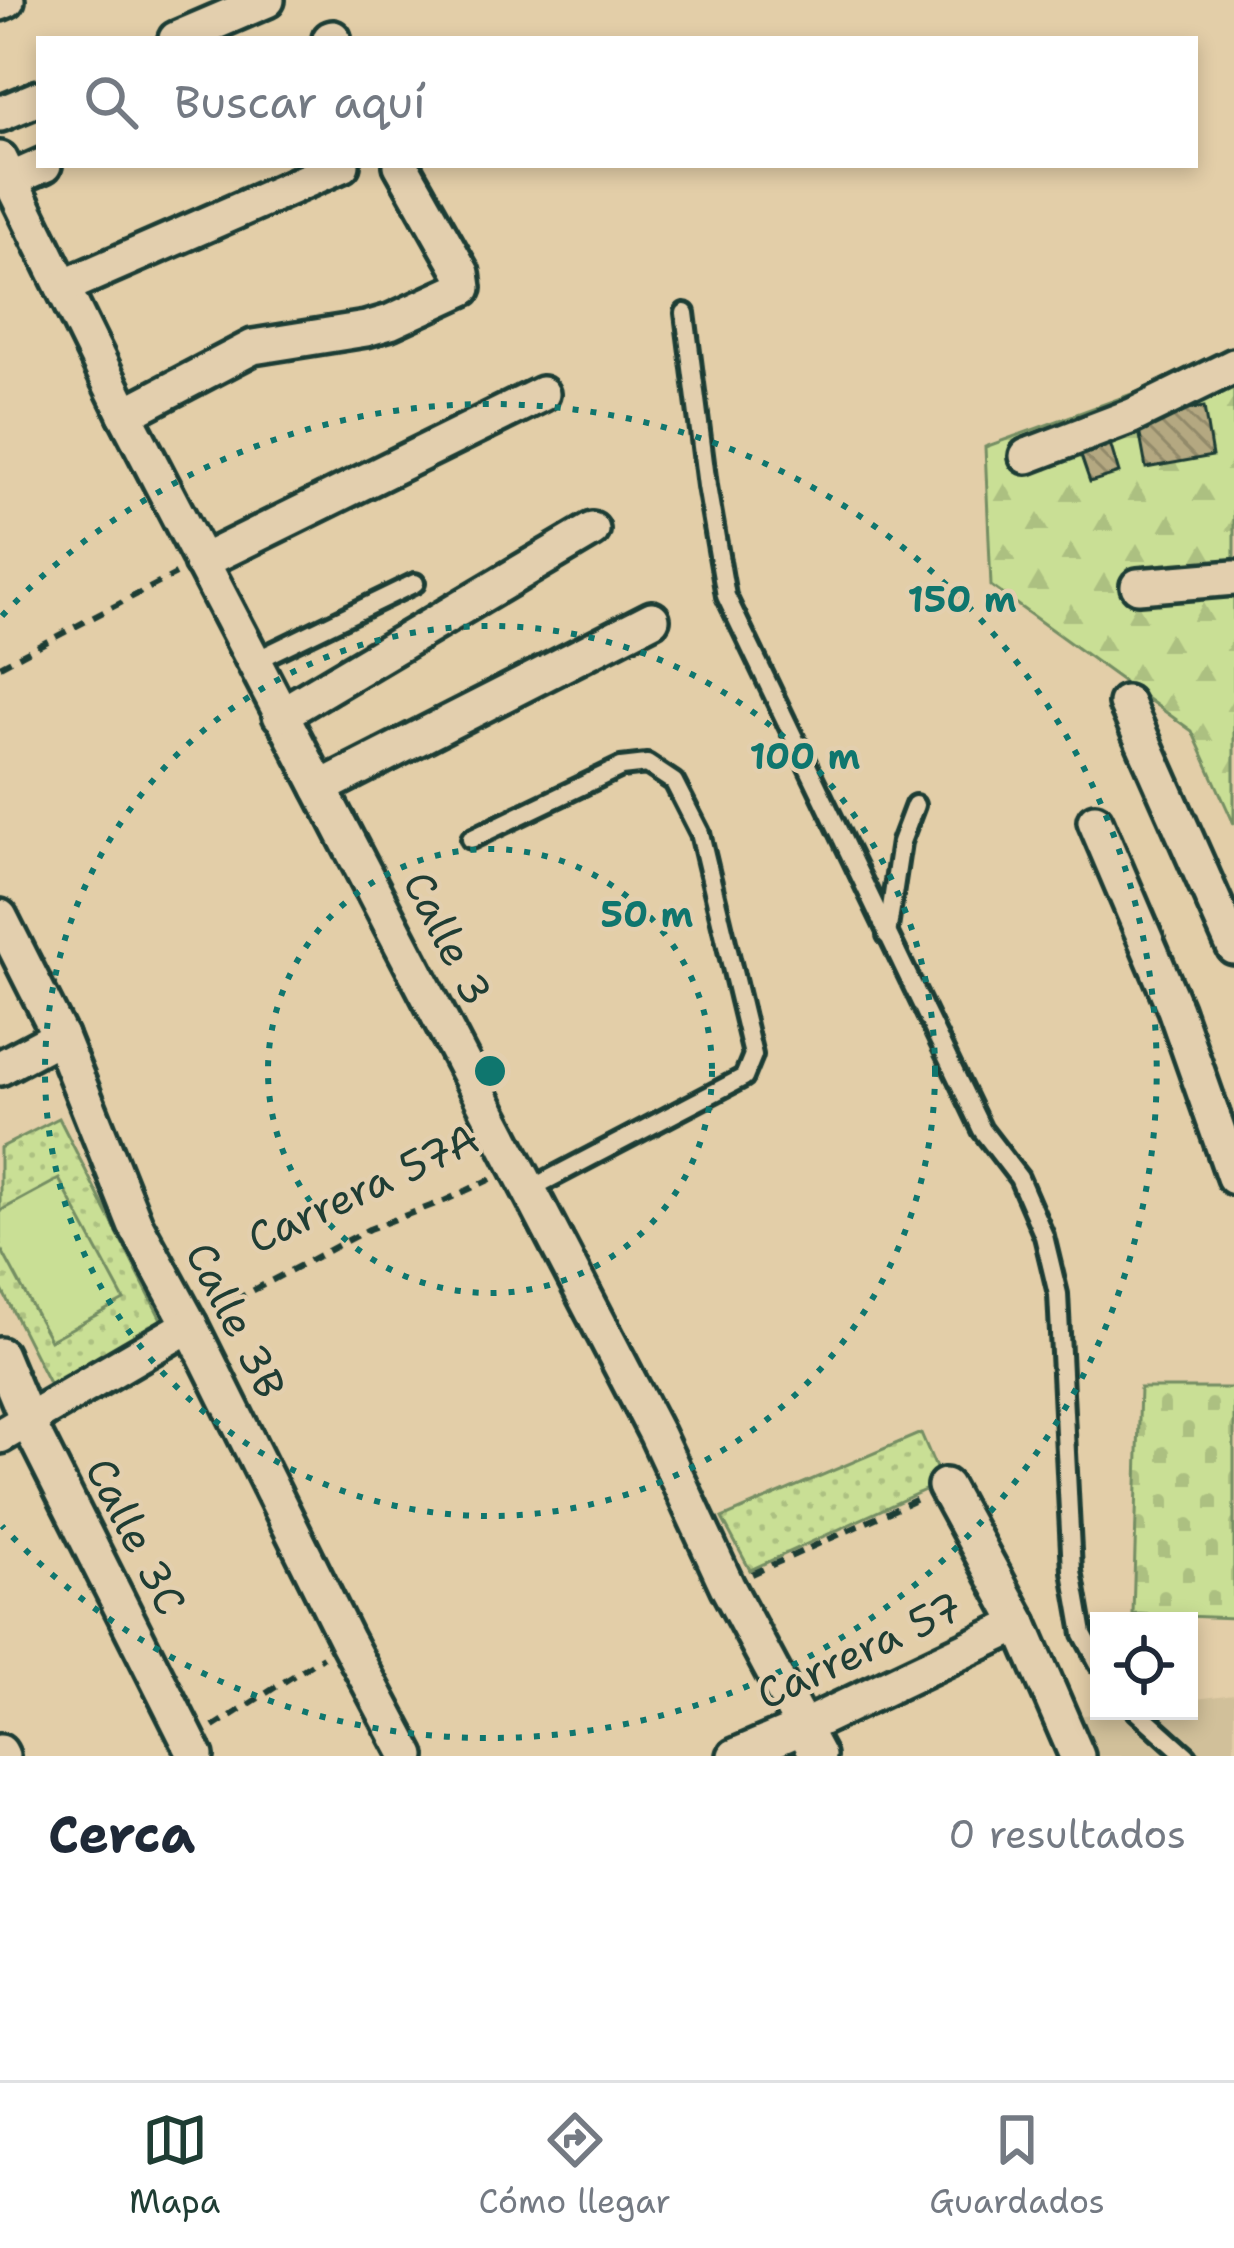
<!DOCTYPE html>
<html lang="es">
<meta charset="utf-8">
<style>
body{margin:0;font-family:"Shantell Sans",sans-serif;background:#f6f6f7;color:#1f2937}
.controls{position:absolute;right:36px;bottom:36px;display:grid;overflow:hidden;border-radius:0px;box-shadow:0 6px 18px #0003}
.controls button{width:108px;height:108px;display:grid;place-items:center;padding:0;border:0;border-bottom:3px solid #e0e1e3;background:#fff;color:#1f2937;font:60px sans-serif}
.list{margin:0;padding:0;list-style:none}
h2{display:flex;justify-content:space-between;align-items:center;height:156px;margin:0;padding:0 48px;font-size:51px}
h2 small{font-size:39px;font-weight:400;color:#747a83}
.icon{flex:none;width:66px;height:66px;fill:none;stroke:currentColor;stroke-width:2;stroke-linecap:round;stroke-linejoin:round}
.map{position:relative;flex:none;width:1234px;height:1756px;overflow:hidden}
.search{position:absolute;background:#fff;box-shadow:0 6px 18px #0003;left:36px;right:36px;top:36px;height:132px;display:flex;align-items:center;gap:30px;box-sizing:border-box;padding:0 42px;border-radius:0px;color:#747a83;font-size:45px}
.sheet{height:324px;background:#fff}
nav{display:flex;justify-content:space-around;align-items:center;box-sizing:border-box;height:168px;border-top:3px solid #e0e1e3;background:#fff;font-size:33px;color:#747a83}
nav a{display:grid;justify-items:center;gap:6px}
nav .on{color:#1f3d34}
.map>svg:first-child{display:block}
.built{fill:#d1c09a}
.forest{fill:url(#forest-firs);stroke:#748e64;stroke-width:3}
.cemetery{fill:url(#cemetery-stones);stroke:#748e64;stroke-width:3}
.park{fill:url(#park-dots);stroke:#748e64;stroke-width:3}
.pitch{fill:#c9df95;stroke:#748e64;stroke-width:3}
.building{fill:url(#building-back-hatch);stroke:#1f3d34;stroke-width:3}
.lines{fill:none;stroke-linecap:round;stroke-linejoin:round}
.lane-casing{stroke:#1f3d34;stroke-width:26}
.street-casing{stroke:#1f3d34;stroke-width:42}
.path{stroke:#1f3d34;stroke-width:6;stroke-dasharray:12 9;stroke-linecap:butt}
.lane{stroke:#e3cfae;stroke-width:16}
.street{stroke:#e3cfae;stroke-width:33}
.ring{fill:none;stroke:#0f766e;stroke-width:6;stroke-dasharray:6 12}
.labels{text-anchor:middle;stroke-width:9;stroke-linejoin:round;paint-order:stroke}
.street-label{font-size:42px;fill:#1f3d34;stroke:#e3cfae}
.centre{fill:#0f766e;stroke:#e3cfae;stroke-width:6}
.ring-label{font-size:36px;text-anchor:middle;font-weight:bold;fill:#0f766e;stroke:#e3cfae;stroke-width:9;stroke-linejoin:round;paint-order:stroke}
</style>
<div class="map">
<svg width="1234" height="1756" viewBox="0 0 1234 1756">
<defs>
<pattern id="forest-firs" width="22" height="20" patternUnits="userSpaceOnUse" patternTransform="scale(3)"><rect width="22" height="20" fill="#c9df95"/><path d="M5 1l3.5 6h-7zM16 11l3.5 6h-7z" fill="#acc081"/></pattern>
<pattern id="cemetery-stones" width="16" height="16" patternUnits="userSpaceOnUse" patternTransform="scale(3)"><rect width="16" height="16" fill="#c9df95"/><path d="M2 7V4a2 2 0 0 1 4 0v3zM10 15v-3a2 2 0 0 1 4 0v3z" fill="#acc081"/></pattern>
<pattern id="park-dots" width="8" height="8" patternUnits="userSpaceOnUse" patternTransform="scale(3)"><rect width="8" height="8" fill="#c9df95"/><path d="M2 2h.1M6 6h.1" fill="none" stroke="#acc081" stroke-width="1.8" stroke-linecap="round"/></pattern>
<pattern id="building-back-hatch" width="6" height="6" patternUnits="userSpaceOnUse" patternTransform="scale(3)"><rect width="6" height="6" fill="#b4a881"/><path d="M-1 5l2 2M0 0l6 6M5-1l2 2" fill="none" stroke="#928a6a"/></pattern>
</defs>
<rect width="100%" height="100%" fill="#e3cea8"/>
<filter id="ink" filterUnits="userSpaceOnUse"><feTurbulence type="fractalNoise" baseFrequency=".00833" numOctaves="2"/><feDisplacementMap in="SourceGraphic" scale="24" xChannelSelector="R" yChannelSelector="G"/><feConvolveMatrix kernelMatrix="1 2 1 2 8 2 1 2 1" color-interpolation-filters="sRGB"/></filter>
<g filter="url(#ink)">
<polygon class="built" points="1234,1694 1234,1756 1096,1756 1079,1716 1112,1711 1189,1711 1189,1700"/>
<polygon class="forest" points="1234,357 1234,824 1192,731 991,586 985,447"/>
<polygon class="cemetery" points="1140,1388 1234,1388 1234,1618 1133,1614"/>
<g class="park">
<polygon points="59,1118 165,1327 50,1385 0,1286 0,1148"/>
<polygon points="921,1433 942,1482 750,1570 722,1518"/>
</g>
<polygon class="pitch" points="59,1179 124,1300 50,1340 0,1247 0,1211"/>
<g class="building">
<polygon points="1204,407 1212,456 1146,468 1137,419"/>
<polygon points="1109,440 1119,473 1090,482 1079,450"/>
</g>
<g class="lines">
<g class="lane-casing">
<g id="lane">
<polyline points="685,313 707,486 726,596 982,1130 1019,1178 1044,1236 1058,1294 1072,1571 1083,1634 1099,1664"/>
<polyline points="252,662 415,583"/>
<polyline points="471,839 621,767 647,764 674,782 700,833 753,1055 744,1077 528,1190"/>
<polyline points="887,935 901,842 915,805"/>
<polyline points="1137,1711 1187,1756"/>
</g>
</g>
<g class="street-casing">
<g id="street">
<polyline points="0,3 7,0"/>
<polyline points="176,39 267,0"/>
<polyline points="330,39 333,38"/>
<polyline points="0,114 39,98"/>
<polyline points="0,159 125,414 657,1435 727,1586 818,1756"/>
<polyline points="10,180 44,165"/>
<polyline points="63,287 342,165"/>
<polyline points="125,414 253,347 366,329 390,322 464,288 462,273 401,165"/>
<polyline points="1027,456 1132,416 1234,366"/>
<polyline points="201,562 542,394"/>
<polyline points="1138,586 1234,578"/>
<polyline points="1126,703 1234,947"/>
<polyline points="280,715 592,530"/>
<polyline points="320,788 652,619"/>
<polyline points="1095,821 1175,1009 1234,1177"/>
<polyline points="0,917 60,1036 135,1224 190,1325 347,1641 408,1756"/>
<polyline points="0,1068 60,1036"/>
<polyline points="0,1355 28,1422 196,1756"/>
<polyline points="0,1436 190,1325"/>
<polyline points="945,1486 1020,1624 1077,1756"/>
<polyline points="0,1752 2,1756"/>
<polyline points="735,1756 803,1727 1020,1624"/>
</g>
</g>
<g class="path">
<polyline points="0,666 176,574"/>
<polyline points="216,1310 369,1229 444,1201 491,1179"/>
<polyline points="752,1574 920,1498"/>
<polyline points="213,1727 323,1657"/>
</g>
<use href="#lane" class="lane"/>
<use href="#street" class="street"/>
</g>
</g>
<g class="ring">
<circle cx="490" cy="1071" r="222"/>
<circle cx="490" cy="1071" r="445"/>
<path d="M2 616A667 667 0 1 1 2 1526"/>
</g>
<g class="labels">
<g class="street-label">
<text transform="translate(448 938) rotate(63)" y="15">Calle 3</text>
<text transform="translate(363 1188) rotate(-25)" y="15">Carrera 57A</text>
<text transform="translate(236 1320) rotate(63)" y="15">Calle 3B</text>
<text transform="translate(136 1536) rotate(63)" y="15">Calle 3C</text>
<text transform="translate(859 1650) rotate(-25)" y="15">Carrera 57</text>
</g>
</g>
<circle cx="490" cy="1071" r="18" class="centre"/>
<g class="ring-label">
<text x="962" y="612">150 m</text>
<text x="805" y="769">100 m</text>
<text x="647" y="927">50 m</text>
</g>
</svg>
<div class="controls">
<button><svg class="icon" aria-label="locate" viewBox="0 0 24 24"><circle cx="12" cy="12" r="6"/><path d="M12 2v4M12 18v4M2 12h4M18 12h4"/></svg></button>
</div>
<div class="search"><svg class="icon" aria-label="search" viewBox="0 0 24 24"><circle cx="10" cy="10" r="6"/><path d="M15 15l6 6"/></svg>Buscar aquí</div>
</div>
<section class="sheet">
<h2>Cerca<small>0 resultados</small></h2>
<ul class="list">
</ul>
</section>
<nav>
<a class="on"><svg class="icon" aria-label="map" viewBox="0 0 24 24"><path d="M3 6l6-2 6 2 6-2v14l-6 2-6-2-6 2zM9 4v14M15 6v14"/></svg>Mapa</a>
<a><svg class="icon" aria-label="directions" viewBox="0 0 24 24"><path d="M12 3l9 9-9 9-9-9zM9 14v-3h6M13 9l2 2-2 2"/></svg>Cómo llegar</a>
<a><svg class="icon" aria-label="saved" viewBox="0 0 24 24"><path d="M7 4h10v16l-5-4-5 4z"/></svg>Guardados</a>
</nav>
